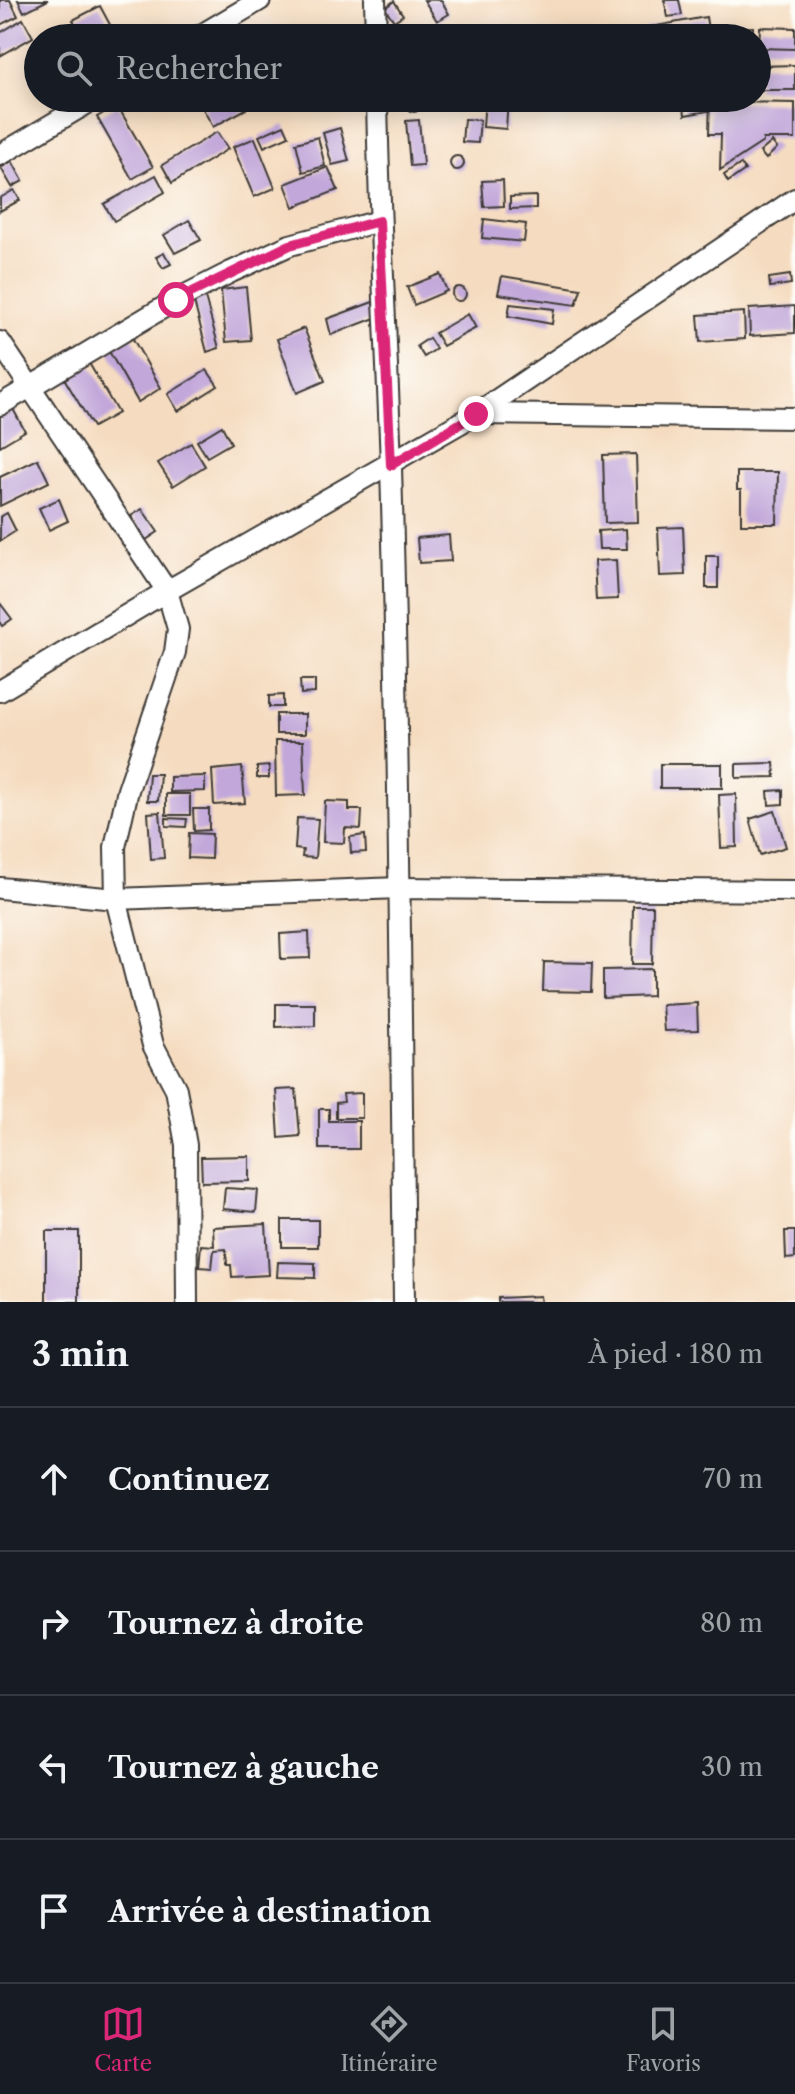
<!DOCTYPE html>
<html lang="fr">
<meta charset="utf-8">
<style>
body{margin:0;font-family:"Libre Caslon Text",serif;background:#20242c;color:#f1f3f6}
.stop{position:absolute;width:24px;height:24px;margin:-18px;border:6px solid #db2777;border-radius:50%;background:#fff}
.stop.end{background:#db2777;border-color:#fff;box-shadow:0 2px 8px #0008}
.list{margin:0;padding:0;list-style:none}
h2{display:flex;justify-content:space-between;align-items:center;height:104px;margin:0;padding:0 32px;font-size:34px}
h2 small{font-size:26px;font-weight:400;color:#9ea1a6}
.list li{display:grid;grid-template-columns:52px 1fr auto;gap:24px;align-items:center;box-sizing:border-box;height:144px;padding:0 32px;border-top:2px solid #363941}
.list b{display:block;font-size:30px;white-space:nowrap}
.list em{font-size:26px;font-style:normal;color:#9ea1a6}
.icon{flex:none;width:44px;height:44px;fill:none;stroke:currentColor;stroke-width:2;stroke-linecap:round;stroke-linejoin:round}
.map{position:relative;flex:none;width:795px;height:1302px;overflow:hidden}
.search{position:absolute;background:#171b24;box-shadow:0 4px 20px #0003;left:24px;right:24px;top:24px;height:88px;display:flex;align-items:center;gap:20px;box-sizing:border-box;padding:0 28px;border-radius:44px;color:#9ea1a6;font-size:30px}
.sheet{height:680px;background:#171b24}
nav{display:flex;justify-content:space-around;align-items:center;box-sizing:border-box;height:112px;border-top:2px solid #363941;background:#171b24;font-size:22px;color:#9ea1a6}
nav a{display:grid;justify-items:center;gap:4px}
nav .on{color:#db2777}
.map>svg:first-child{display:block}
.building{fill:#c2a8da}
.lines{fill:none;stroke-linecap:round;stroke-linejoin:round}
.street-casing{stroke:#3d3935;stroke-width:24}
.street{stroke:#fff;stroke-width:20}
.route{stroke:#db2777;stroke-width:10}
</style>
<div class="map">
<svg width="795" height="1302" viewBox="0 0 795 1302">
<rect width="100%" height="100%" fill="#fdfcf7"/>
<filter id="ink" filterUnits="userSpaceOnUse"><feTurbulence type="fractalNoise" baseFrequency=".0125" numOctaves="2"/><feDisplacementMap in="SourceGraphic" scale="16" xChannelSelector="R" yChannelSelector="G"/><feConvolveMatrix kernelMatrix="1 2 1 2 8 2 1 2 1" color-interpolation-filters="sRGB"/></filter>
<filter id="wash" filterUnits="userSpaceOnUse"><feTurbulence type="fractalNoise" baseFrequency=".006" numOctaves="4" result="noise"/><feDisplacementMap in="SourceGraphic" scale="32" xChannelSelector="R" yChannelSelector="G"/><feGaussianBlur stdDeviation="1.8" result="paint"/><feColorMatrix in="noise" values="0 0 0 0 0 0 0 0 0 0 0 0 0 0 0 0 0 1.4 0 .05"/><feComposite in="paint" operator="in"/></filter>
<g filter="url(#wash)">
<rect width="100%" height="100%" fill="#f5dcc0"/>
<g id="blocks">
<g class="building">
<polygon points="0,0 10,0 18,16 0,25"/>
<polygon points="18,0 48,0 24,12"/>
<polygon points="424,0 441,0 449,14 437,21"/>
<polygon points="664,0 679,0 682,15 668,17"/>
<polygon points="394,1 403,15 394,21 385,8"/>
<polygon points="100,6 116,36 83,38 73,20"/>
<polygon points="706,17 708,30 663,38 647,38 645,28"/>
<polygon points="23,19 33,37 0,56 0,33"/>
<polygon points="753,27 753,38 727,38 728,28"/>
<polygon points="760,27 795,28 795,49 759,48"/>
<polygon points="795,65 795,90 758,90 758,66"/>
<polygon points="223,98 240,98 246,109 213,127 203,109"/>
<polygon points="425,98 452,98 453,101 429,109"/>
<polygon points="485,98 508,98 506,129 483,127"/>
<polygon points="706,98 708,111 685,115 683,100"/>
<polygon points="710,98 732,98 731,102 795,103 795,139 763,139 763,142 720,170 721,134 709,134"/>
<circle cx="414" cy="106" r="6"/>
<polygon points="117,105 153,167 132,179 97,117"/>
<polygon points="464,119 480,120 478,143 462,142"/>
<polygon points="419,120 423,165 410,166 406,121"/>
<polygon points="284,125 289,136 264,147 259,136"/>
<polygon points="340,128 349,161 332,165 323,133"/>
<polygon points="217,132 228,149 172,183 162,165"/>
<polygon points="318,137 325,166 303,172 296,143"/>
<polygon points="255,138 275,188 254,197 233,147"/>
<polygon points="772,142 777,148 766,159 760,152"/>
<circle cx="457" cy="163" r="7"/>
<polygon points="12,161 23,181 12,187 1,168"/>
<polygon points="741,164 745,170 728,182 724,175"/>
<polygon points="328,167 338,190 294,207 285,184"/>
<polygon points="156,175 165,192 114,221 104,204"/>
<polygon points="503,180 504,206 484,207 482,181"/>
<polygon points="14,190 20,200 0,211 0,198"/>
<polygon points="536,196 536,208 510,209 510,197"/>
<polygon points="484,219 526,224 524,242 482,238"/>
<polygon points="189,220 201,240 175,253 164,235"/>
<polygon points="164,253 171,264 163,268 156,257"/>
<polygon points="440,274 447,291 414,305 407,287"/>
<polygon points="790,275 791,284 770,287 769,278"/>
<polygon points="502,276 581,289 576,305 498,294"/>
<polygon points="246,287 251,340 226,342 221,290"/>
<circle cx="459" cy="294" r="7"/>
<polygon points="204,294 219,348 207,352 193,298"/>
<polygon points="373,302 375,318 331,335 327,319"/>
<polygon points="510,304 554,309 552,324 508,316"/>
<polygon points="795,306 795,333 750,336 749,309"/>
<polygon points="744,312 745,339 700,342 698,315"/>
<polygon points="468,314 476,328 443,346 435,333"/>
<polygon points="304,328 325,381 297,393 277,339"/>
<polygon points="129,332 161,388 138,402 106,346"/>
<polygon points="429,338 436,349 424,357 417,346"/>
<polygon points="86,358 118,413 93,427 61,373"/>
<polygon points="207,370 218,386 178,411 168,394"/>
<polygon points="13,409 25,431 0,446 0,416"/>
<polygon points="222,426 231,443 207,457 197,441"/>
<polygon points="191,443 205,466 173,486 158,463"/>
<polygon points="636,454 638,522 605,523 603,455"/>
<polygon points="38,459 49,482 0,506 0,477"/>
<polygon points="737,472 778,472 777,524 741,524 741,490 737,490"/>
<polygon points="59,499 68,521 49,530 39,508"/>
<polygon points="142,509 158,532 146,540 131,516"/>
<polygon points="7,513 16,531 0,541 0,517"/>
<polygon points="683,527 685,575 660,576 658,528"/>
<polygon points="626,529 627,549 599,549 598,531"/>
<polygon points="449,535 451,561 419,563 417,538"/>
<rect x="706" y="556" width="12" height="32"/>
<polygon points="616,560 618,599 596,600 594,561"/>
<polygon points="0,603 12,619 2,626 0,623"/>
<polygon points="300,680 315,680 315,693 301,694"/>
<polygon points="283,695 283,707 269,707 269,696"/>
<rect x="276" y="714" width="29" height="20"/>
<polygon points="275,741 303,741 305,795 276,796"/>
<polygon points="774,763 775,777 736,778 736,764"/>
<rect x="660" y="764" width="62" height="24"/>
<polygon points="269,766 269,778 257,778 257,767"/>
<polygon points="242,767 245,803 214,805 212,770"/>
<polygon points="149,774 160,774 158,801 147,801"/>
<polygon points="205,776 205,791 170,792 170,777"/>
<polygon points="783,790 783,804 769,805 768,791"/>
<rect x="166" y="794" width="24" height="21"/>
<polygon points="736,794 737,847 721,848 719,795"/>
<polygon points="325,801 349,802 349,810 362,810 361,829 345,828 344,843 323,842"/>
<polygon points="193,809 209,809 209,830 194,831"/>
<polygon points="775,811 786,847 760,855 750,819"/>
<polygon points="160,812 164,858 151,859 148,813"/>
<polygon points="166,818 187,819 186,827 166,826"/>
<polygon points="297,818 318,819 315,858 302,857 303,850 295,849"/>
<polygon points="189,833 212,834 211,859 188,858"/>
<polygon points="365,835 366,852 351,853 350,837"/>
<polygon points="633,906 653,906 652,964 632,964"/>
<polygon points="309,932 310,958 281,959 280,934"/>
<polygon points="544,962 592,963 591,992 543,991"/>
<polygon points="652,969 652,996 603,998 603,970"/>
<polygon points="697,1003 698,1030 664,1031 662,1005"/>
<polygon points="276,1004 315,1004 315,1026 276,1027"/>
<polygon points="296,1089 300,1136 279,1138 276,1090"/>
<polygon points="362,1093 362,1118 336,1118 336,1103 344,1102 343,1094"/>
<polygon points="319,1109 329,1109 329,1121 359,1121 359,1149 319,1149"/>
<polygon points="249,1156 249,1181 202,1182 201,1157"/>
<polygon points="225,1188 258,1190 256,1212 223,1209"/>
<rect x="282" y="1220" width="36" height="27"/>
<polygon points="266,1224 269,1275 232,1277 231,1265 227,1265 226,1249 214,1250 212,1268 199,1267 201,1245 214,1246 213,1227"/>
<rect x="46" y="1231" width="33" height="71"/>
<polygon points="785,1231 795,1231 795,1258 786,1259"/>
<polygon points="278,1262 315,1263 315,1278 277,1277"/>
<polygon points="540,1296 541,1302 498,1302 498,1298"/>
</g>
</g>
</g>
<g filter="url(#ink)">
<use href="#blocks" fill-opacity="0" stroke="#3d3935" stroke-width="2"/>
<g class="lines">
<g class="street-casing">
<g id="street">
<polyline points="375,0 376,38"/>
<polyline points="196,38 260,0"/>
<path d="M377,98C379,221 387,344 391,467C399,745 401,1024 404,1302"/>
<polyline points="0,155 96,98"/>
<polyline points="0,342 167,591 178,629 175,652 128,790 115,847 116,899 153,1045 176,1089 186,1145 187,1302"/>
<polyline points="0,405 176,300 231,272 290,245 379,221"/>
<polyline points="476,414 795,418"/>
<polyline points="0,691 167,591 476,414 795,199"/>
<polyline points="0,888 116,899 399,888 795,891"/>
</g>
</g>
<use href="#street" class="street"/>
</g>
</g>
<g class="lines" filter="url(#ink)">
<polyline class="route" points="176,300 290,245 379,221 391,465 476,414"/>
</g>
</svg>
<div class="stop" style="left:176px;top:300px"></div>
<div class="stop end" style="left:476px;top:414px"></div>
<div class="search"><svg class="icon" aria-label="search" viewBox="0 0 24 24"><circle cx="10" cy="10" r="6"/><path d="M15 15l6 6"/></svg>Rechercher</div>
</div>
<section class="sheet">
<h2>3 min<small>À pied · 180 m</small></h2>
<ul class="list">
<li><svg class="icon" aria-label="ahead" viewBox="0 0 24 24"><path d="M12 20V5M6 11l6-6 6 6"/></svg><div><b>Continuez</b></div><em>70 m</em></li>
<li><svg class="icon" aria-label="right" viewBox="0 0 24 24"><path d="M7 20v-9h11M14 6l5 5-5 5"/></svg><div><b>Tournez à droite</b></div><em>80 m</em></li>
<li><svg class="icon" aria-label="left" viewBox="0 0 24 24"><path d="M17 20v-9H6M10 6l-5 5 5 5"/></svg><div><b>Tournez à gauche</b></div><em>30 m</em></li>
<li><svg class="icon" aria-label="arrive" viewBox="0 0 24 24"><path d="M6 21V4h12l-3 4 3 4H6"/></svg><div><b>Arrivée à destination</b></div></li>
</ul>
</section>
<nav>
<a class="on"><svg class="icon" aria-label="map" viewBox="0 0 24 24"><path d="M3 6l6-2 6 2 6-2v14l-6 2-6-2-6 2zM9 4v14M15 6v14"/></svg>Carte</a>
<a><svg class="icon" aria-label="directions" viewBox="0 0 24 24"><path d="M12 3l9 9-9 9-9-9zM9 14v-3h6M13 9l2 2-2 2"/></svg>Itinéraire</a>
<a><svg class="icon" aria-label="saved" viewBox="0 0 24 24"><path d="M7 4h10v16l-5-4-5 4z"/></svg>Favoris</a>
</nav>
